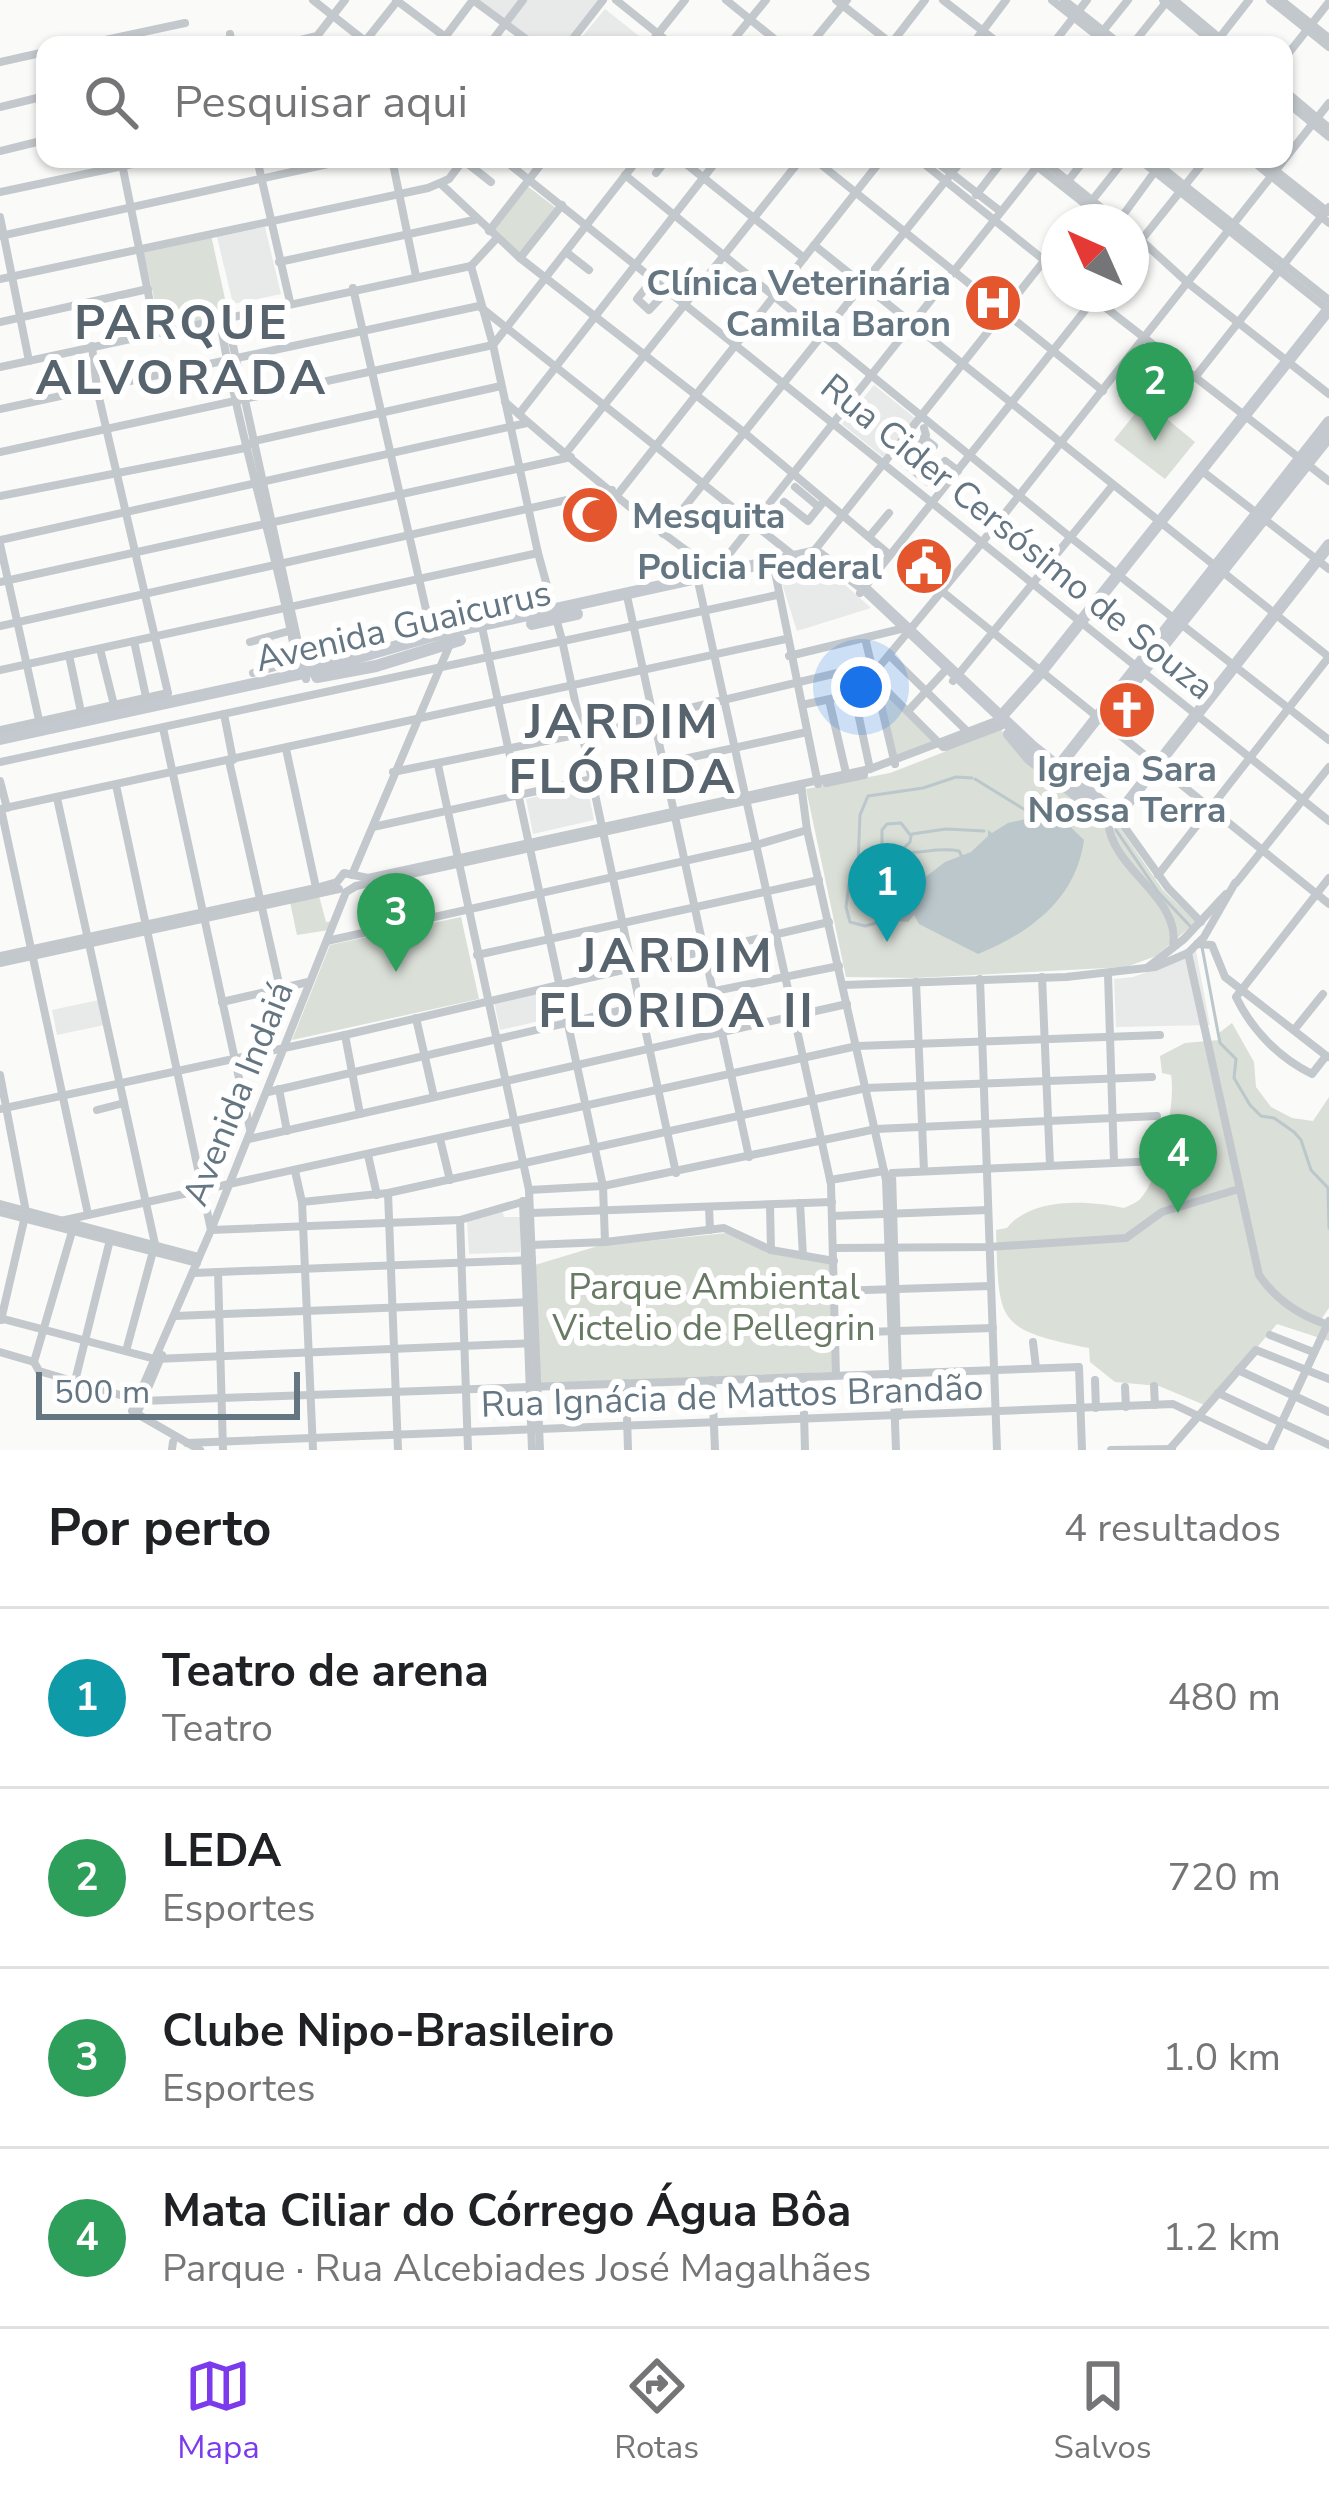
<!DOCTYPE html>
<html lang="pt">
<meta charset="utf-8">
<style>
body{margin:0;font-family:"Nunito Sans",sans-serif;background:#f2f2f2;color:#202124}
.compass{position:absolute;left:1041px;top:204px;width:108px;height:108px;border-radius:50%;background:#fff;box-shadow:0 3px 9px #0004;rotate:315deg}
.scale{position:absolute;left:36px;bottom:30px;width:264px;box-sizing:border-box;padding-left:12px;border:6px solid #657683;border-top:0;font-size:33px;line-height:42px;white-space:nowrap;color:#657683;-webkit-text-stroke:9px #fff;paint-order:stroke}
.you{position:absolute;left:861px;top:687px;width:42px;height:42px;margin:-30px;border:9px solid #fff;border-radius:50%;background:#1a73e8;box-shadow:0 0 0 18px #1a73e833}
.badge{display:grid;place-items:center;width:78px;height:78px;border-radius:50%;background:#7c3aed;color:#fff;font-size:39px;font-weight:700}
.pin{position:absolute;translate:-50% -99px;filter:drop-shadow(0 3px 6px #0008)}
.pin::after{content:'';position:absolute;top:63px;width:42px;height:36px;background:inherit;clip-path:polygon(0 0,100% 0,50% 100%)}
.list{margin:0;padding:0;list-style:none}
h2{display:flex;justify-content:space-between;align-items:center;height:156px;margin:0;padding:0 48px;font-size:51px}
h2 small{font-size:39px;font-weight:400;color:#757577}
.list li{display:grid;grid-template-columns:78px 1fr auto;gap:36px;align-items:center;box-sizing:border-box;height:180px;padding:0 48px;border-top:3px solid #e0e0e0}
.list b{display:block;font-size:45px;white-space:nowrap}
.list p{margin:0;font-size:39px;white-space:nowrap;color:#757577}
.list em{font-size:39px;font-style:normal;color:#757577}
.icon{flex:none;width:66px;height:66px;fill:none;stroke:currentColor;stroke-width:2;stroke-linecap:round;stroke-linejoin:round}
.map{position:relative;flex:none;width:1329px;height:1450px;overflow:hidden}
.search{position:absolute;background:#fff;box-shadow:0 3px 9px #0004;left:36px;right:36px;top:36px;height:132px;display:flex;align-items:center;gap:30px;box-sizing:border-box;padding:0 42px;border-radius:24px;color:#757577;font-size:45px}
.sheet{height:876px;background:#fff}
nav{display:flex;justify-content:space-around;align-items:center;box-sizing:border-box;height:168px;border-top:3px solid #e0e0e0;background:#fff;font-size:33px;color:#757577}
nav a{display:grid;justify-items:center;gap:6px}
nav .on{color:#7c3aed}
.map>svg:first-child{display:block}
.built{fill:#e8e9e9}
.green{fill:#dadfd7}
.water{fill:#bbc7cb}
.lines{fill:none;stroke-linecap:round;stroke-linejoin:round}
.stream{stroke:#bbc7cb;stroke-width:3}
.minor{stroke:#c3c8cc;stroke-width:8}
.major{stroke:#c3c9ce;stroke-width:12}
.labels{text-anchor:middle;stroke-width:12;stroke-linejoin:round;paint-order:stroke}
.poi-label{font-size:36px;font-weight:bold;fill:#657683;stroke:#fff;text-anchor:end}
.street-label{font-size:36px;fill:#657683;stroke:#fff}
.park-label{font-size:36px;fill:#687a64;stroke:#fff}
.district-label{font-size:48px;font-weight:bold;letter-spacing:3px;fill:#57646e;stroke:#fff}
</style>
<div class="map">
<svg width="1329" height="1450" viewBox="0 0 1329 1450">
<rect width="100%" height="100%" fill="#fafaf8"/>
<g class="built">
<polygon points="473,0 603,0 568,45 534,45"/>
<polygon points="605,9 644,40 640,45 575,45"/>
<polygon points="265,227 281,294 233,304 217,237"/>
<polygon points="874,385 915,418 883,457 842,424"/>
<polygon points="813,563 824,566 871,608 797,631 779,574"/>
<polygon points="587,785 594,820 533,834 526,799"/>
<polygon points="1195,946 1210,1025 1116,1027 1114,979 1133,977 1161,967"/>
<polygon points="556,987 562,1016 500,1030 494,1001"/>
<polygon points="99,1000 104,1025 57,1035 52,1010"/>
<polygon points="502,1210 504,1217 520,1217 520,1252 469,1254 467,1220"/>
</g>
<g class="green">
<polygon points="526,185 556,208 519,255 491,234"/>
<polygon points="211,235 229,317 161,328 143,251"/>
<polygon points="1145,401 1195,442 1165,479 1114,440"/>
<polygon points="881,690 883,691 938,743 897,757"/>
<polygon points="1001,730 1107,828 1120,828 1163,890 1196,922 1156,956 1126,967 915,978 846,977 806,789 890,773"/>
<polygon points="319,896 326,922 334,921 329,930 297,935 290,902"/>
<polygon points="461,917 479,999 292,1040 330,945"/>
<path d="M1232,1023L1254,1062L1256,1087L1271,1107L1292,1118L1313,1121L1329,1097V1308L1320,1321H1329V1341L1277,1324L1207,1406L1159,1386L1115,1382L1090,1362L1089,1348C995,1329 999,1323 996,1230L1007,1228C1031,1197 1089,1200 1124,1208C1130,1205 1137,1203 1141,1198C1161,1176 1176,1103 1171,1075L1162,1073L1160,1056L1185,1043L1219,1040V1033Z"/>
<polygon points="727,1233 831,1264 833,1372 538,1384 535,1265 598,1246"/>
</g>
<path class="water" d="M1044,815L1059,816L1084,840C1076,899 1030,933 978,954L919,924L914,915L908,922L887,920L896,912L908,913L911,888L945,862L971,852L988,836V830L992,833L1008,823Z"/>
<g class="lines">
<g class="stream">
<polyline points="975,779 1022,808"/>
<polyline points="1024,809 1033,818"/>
<polyline points="1116,830 1158,892 1190,926"/>
<polyline points="912,834 946,829 984,831"/>
<polyline points="882,845 882,830 887,824 901,823 911,836 910,842 900,852"/>
<path d="M883,846C905,861 932,845 959,851L962,857"/>
<polyline points="858,864 860,815 868,796 923,788 956,777 972,778"/>
<polyline points="859,884 858,864 882,847"/>
<polyline points="887,920 865,926 850,922 846,907 849,884 910,893"/>
<polyline points="1202,947 1220,1043 1236,1059 1234,1078 1250,1105 1261,1116 1274,1118 1294,1132 1301,1140 1311,1170 1328,1188 1329,1228"/>
</g>
<g class="minor">
<polyline points="313,0 370,45"/>
<polyline points="396,0 456,45"/>
<polyline points="473,0 534,45"/>
<polyline points="616,0 672,45"/>
<polyline points="726,0 782,45"/>
<polyline points="836,0 893,45"/>
<polyline points="943,0 1001,45"/>
<polyline points="1052,0 1109,45"/>
<polyline points="1064,0 1121,45"/>
<polyline points="1163,0 1216,45"/>
<polyline points="1174,0 1228,45"/>
<polyline points="1270,0 1329,47"/>
<polyline points="1281,0 1329,38"/>
<polyline points="1103,31 1128,0"/>
<polyline points="230,34 232,45"/>
<polyline points="1217,41 1249,0"/>
<polyline points="410,43 413,45"/>
<polyline points="363,44 398,0"/>
<polyline points="891,44 925,0"/>
<polyline points="82,45 185,23"/>
<polyline points="280,45 317,36 345,0"/>
<polyline points="439,45 473,0"/>
<polyline points="489,45 523,0"/>
<polyline points="568,45 603,0"/>
<polyline points="649,45 685,0"/>
<polyline points="729,45 766,0"/>
<polyline points="810,45 847,0"/>
<polyline points="972,45 1006,0"/>
<polyline points="1052,45 1087,0"/>
<polyline points="1132,45 1168,0"/>
<polyline points="1284,59 1329,2"/>
<polyline points="0,62 45,52"/>
<polyline points="1284,90 1329,128"/>
<polyline points="1284,100 1329,137"/>
<polyline points="0,107 45,96"/>
<polyline points="0,151 45,140"/>
<polyline points="121,159 156,332"/>
<polyline points="257,159 290,302"/>
<polyline points="392,159 416,276"/>
<polyline points="503,159 1329,821"/>
<polyline points="680,159 804,258"/>
<polyline points="814,159 1103,391"/>
<polyline points="918,159 1059,272"/>
<polyline points="933,159 1000,211"/>
<polyline points="1028,159 1108,222"/>
<polyline points="1041,159 1119,222"/>
<polyline points="1139,159 1329,310"/>
<polyline points="1151,159 1329,300"/>
<polyline points="1250,159 1329,223"/>
<polyline points="1261,159 1328,212"/>
<polyline points="463,160 491,182"/>
<polyline points="656,173 667,159"/>
<polyline points="625,175 1070,537 1329,740"/>
<polyline points="1068,181 1085,159"/>
<polyline points="441,184 520,258 746,434 890,555"/>
<polyline points="0,192 156,159"/>
<polyline points="976,195 1004,159"/>
<polyline points="0,217 29,361"/>
<polyline points="1075,222 1125,159"/>
<polyline points="1118,222 1156,170"/>
<polyline points="489,231 545,159"/>
<polyline points="1131,231 1188,283 1329,394"/>
<polyline points="0,236 351,159"/>
<polyline points="814,245 1329,657"/>
<polyline points="566,252 589,270"/>
<polyline points="1131,253 1206,159"/>
<polyline points="520,258 562,205"/>
<polyline points="279,262 474,220"/>
<polyline points="471,266 493,345 538,553 562,640 676,1173"/>
<polyline points="471,266 497,238"/>
<polyline points="0,279 428,188 449,179 464,159"/>
<polyline points="653,279 637,299 649,310 668,290"/>
<polyline points="353,288 432,636"/>
<polyline points="1088,294 1329,481"/>
<polyline points="227,318 306,679"/>
<path d="M220,320C239,440 279,555 299,675"/>
<polyline points="0,322 148,289"/>
<polyline points="0,367 471,266"/>
<polyline points="1196,376 1329,207"/>
<path d="M505,402C532,426 697,568 718,568L1043,159"/>
<polyline points="0,409 479,306 794,556"/>
<polyline points="519,414 718,159"/>
<polyline points="924,428 926,435 904,463 928,482 945,461 958,471"/>
<polyline points="924,438 934,446"/>
<polyline points="0,452 493,345 638,159"/>
<polyline points="566,453 801,159"/>
<polyline points="1202,471 1329,569"/>
<polyline points="795,487 819,507"/>
<polyline points="618,494 882,159"/>
<polyline points="0,496 245,448 254,441 501,386"/>
<polyline points="784,502 808,521 824,501"/>
<polyline points="663,534 963,159"/>
<polyline points="869,537 889,513"/>
<polyline points="0,540 527,423"/>
<polyline points="0,544 39,720"/>
<polyline points="814,551 1059,242"/>
<polyline points="773,562 818,784"/>
<polyline points="0,582 571,457"/>
<polyline points="699,586 831,1184 836,1375"/>
<polyline points="943,592 1329,904"/>
<polyline points="860,593 1098,294"/>
<polyline points="627,596 749,1157"/>
<polyline points="0,626 612,490"/>
<polyline points="482,627 603,1186 605,1242"/>
<polyline points="865,638 895,764"/>
<polyline points="268,639 273,659"/>
<polyline points="134,641 146,697"/>
<polyline points="250,642 289,631"/>
<polyline points="100,649 114,705"/>
<polyline points="69,655 81,712"/>
<polyline points="789,656 905,628"/>
<polyline points="890,656 972,736"/>
<polyline points="0,670 538,553"/>
<polyline points="253,673 298,661"/>
<polyline points="874,673 980,545 1329,103"/>
<polyline points="877,681 943,747"/>
<polyline points="953,681 1113,485"/>
<polyline points="854,694 870,769"/>
<polyline points="829,700 846,773"/>
<polyline points="802,705 877,689"/>
<polyline points="908,711 944,672"/>
<polyline points="224,714 233,760"/>
<polyline points="163,728 250,1129"/>
<polyline points="0,730 168,693 97,389 92,346"/>
<polyline points="946,747 1001,726"/>
<polyline points="286,749 317,892"/>
<polyline points="229,761 280,988"/>
<polyline points="0,762 777,595"/>
<polyline points="438,765 529,1190 540,1450"/>
<polyline points="393,772 580,734 871,665"/>
<polyline points="0,781 7,808"/>
<polyline points="826,783 864,775"/>
<polyline points="801,784 807,830 886,1180 896,1450"/>
<polyline points="116,785 211,1230 460,1220 529,1200"/>
<polyline points="57,798 155,1244 126,1351"/>
<polyline points="0,809 786,639"/>
<polyline points="1,809 88,1214"/>
<polyline points="1118,818 1168,888 1201,922"/>
<path d="M1108,821C1111,870 1182,897 1173,947"/>
<polyline points="373,827 807,732"/>
<polyline points="352,875 450,644"/>
<polyline points="1158,875 1328,658"/>
<polyline points="383,880 394,925"/>
<polyline points="1236,883 1329,767"/>
<polyline points="356,886 800,789"/>
<polyline points="327,941 756,845 807,830"/>
<polyline points="1197,944 1212,945 1225,977 1328,1057"/>
<path d="M1188,953L1259,1275C1276,1300 1300,1316 1329,1325"/>
<polyline points="477,955 819,880"/>
<polyline points="0,956 316,888 337,882 344,873 368,878 870,769 996,721"/>
<polyline points="0,963 339,889"/>
<polyline points="1147,968 1184,939 1226,894"/>
<polyline points="1108,974 1114,1162"/>
<polyline points="1042,977 1050,1165"/>
<polyline points="980,979 997,1450"/>
<polyline points="916,982 924,1171"/>
<polyline points="844,985 1066,977 1155,967 1188,953 1204,937 1235,883"/>
<polyline points="222,1002 308,982"/>
<polyline points="416,1018 434,1097"/>
<polyline points="1294,1030 1323,994"/>
<polyline points="345,1035 360,1114"/>
<path d="M1326,1056L1312,1074C1279,1058 1252,1030 1236,997L1329,878"/>
<polyline points="0,1075 26,1212 1,1320"/>
<polyline points="279,1089 287,1131"/>
<polyline points="268,1092 640,1006 839,966"/>
<polyline points="0,1109 345,1035 829,922"/>
<polyline points="97,1110 124,1103"/>
<polyline points="249,1139 847,1004"/>
<polyline points="440,1139 450,1180"/>
<polyline points="368,1155 377,1195"/>
<polyline points="295,1171 302,1202 313,1450"/>
<polyline points="830,1180 884,1171"/>
<polyline points="529,1190 603,1186 876,1129 1157,1116"/>
<polyline points="388,1193 398,1450"/>
<polyline points="523,1201 532,1450"/>
<polyline points="302,1202 388,1193 866,1088 1152,1077"/>
<polyline points="800,1203 803,1256"/>
<polyline points="0,1204 199,1257"/>
<polyline points="770,1205 771,1250"/>
<polyline points="709,1207 710,1230"/>
<polyline points="0,1212 197,1263"/>
<polyline points="531,1213 832,1202"/>
<polyline points="832,1216 988,1210"/>
<polyline points="76,1218 34,1362 39,1371 137,1400"/>
<polyline points="460,1220 468,1450"/>
<polyline points="47,1224 857,1046 1160,1035"/>
<polyline points="531,1245 605,1242 724,1228 771,1250 834,1261"/>
<polyline points="834,1248 989,1247 1126,1238 1162,1212 1239,1189"/>
<polyline points="218,1272 223,1450"/>
<polyline points="193,1273 532,1260"/>
<polyline points="835,1291 991,1286"/>
<polyline points="175,1316 533,1302"/>
<polyline points="0,1318 155,1359 535,1343"/>
<polyline points="834,1333 993,1328"/>
<polyline points="1270,1335 1313,1352"/>
<polyline points="1033,1342 1036,1368"/>
<polyline points="0,1352 34,1362"/>
<polyline points="1238,1370 1329,1412"/>
<polyline points="803,1377 805,1450"/>
<polyline points="712,1380 715,1450"/>
<polyline points="1095,1380 1096,1408"/>
<polyline points="75,1381 110,1240"/>
<polyline points="626,1383 628,1450"/>
<polyline points="1154,1386 1155,1405"/>
<polyline points="1125,1387 1126,1407"/>
<polyline points="1218,1393 1329,1445"/>
<polyline points="142,1401 1079,1367 1082,1450"/>
<polyline points="137,1414 162,1355"/>
<polyline points="899,1416 892,1173 1157,1161"/>
<polyline points="187,1443 1173,1404 1270,1450"/>
<polyline points="172,1449 173,1442"/>
<polyline points="200,1450 132,1411 211,1230 346,892 356,886"/>
<polyline points="1111,1450 1172,1449"/>
<polyline points="1169,1450 1256,1350 1329,1379"/>
<polyline points="1269,1450 1329,1321"/>
</g>
<g class="major">
<polyline points="532,624 577,614"/>
<polyline points="317,677 376,666 460,640"/>
<polyline points="1110,713 1329,436"/>
<polyline points="999,719 1040,673 1329,309"/>
<polyline points="1009,734 1029,758 1107,819"/>
<polyline points="0,739 304,673 432,636 816,552 865,589 1033,747 1113,811"/>
<polyline points="1056,770 1329,422"/>
<polyline points="1118,815 1329,545"/>
</g>
</g>
<defs>
<g id="hospital-disc" transform="scale(3)"><circle r="9.5" fill="#e4572e" stroke="#fff"/><path d="M-5-5h3v3.5h4V-5h3V5h-3V1.5h-4V5h-3Z" fill="#fff"/></g>
<g id="mosque-disc" transform="scale(3)"><circle r="9.5" fill="#e4572e" stroke="#fff"/><path d="M3.5-4.9A6 6 0 1 0 3.5 4.9A5 5 0 1 1 3.5-4.9Z" fill="#fff"/></g>
<g id="civic-disc" transform="scale(3)"><circle r="9.5" fill="#e4572e" stroke="#fff"/><path d="M-.6-6.5H3V-4.5H.6V-3L4-1V1h2V6H-6V1h2V-1L-.6-3ZM-1.2 2.5V6h2.4V2.5Z" fill="#fff"/></g>
<g id="church-disc" transform="scale(3)"><circle r="9.5" fill="#e4572e" stroke="#fff"/><path d="M-1.2-6h2.4v3.5h3.3v2.4h-3.3V6h-2.4V-.1h-3.3v-2.4h3.3Z" fill="#fff"/></g>
</defs>
<g fill-rule="evenodd">
<use href="#hospital-disc" x="993" y="303"/>
<use href="#mosque-disc" x="590" y="515"/>
<use href="#civic-disc" x="924" y="566"/>
<use href="#church-disc" x="1127" y="710"/>
</g>
<g class="labels">
<g class="poi-label">
<text x="951" y="295">Clínica Veterinária<tspan x="951" dy="41">Camila Baron</tspan></text>
<text x="632" y="528" text-anchor="start">Mesquita</text>
<text x="882" y="579">Policia Federal</text>
<text x="1127" y="781" text-anchor="middle">Igreja Sara<tspan x="1127" dy="41">Nossa Terra</tspan></text>
</g>
<g class="street-label">
<text transform="translate(1018 536) rotate(39)" y="13">Rua Cider Cersósimo de Souza</text>
<text transform="translate(403 625) rotate(-13)" y="13">Avenida Guaicurus</text>
<text transform="translate(237 1093) rotate(-68)" y="13">Avenida Indaiá</text>
<text transform="translate(732 1395) rotate(-2)" y="13">Rua Ignácia de Mattos Brandão</text>
</g>
<g class="park-label">
<text x="714" y="1299">Parque Ambiental<tspan x="714" dy="41">Victelio de Pellegrin</tspan></text>
</g>
<g class="district-label">
<text x="182" y="339">PARQUE<tspan x="182" dy="55">ALVORADA</tspan></text>
<text x="623" y="738">JARDIM<tspan x="623" dy="55">FLÓRIDA</tspan></text>
<text x="677" y="972">JARDIM<tspan x="677" dy="55">FLORIDA II</tspan></text>
</g>
</g>
</svg>
<svg class="compass" viewBox="-18 -18 36 36"><path d="M0-13l5 13h-10z" fill="#e53935"/><path d="M0 13l5-13h-10z" fill="#757577"/></svg>
<div class="scale">500 m</div>
<div class="you"></div>
<div class="pin badge" style="left:887px;top:942px;background:#0f9aa8">1</div>
<div class="pin badge" style="left:1155px;top:441px;background:#2e9e5b">2</div>
<div class="pin badge" style="left:396px;top:972px;background:#2e9e5b">3</div>
<div class="pin badge" style="left:1178px;top:1213px;background:#2e9e5b">4</div>
<div class="search"><svg class="icon" aria-label="search" viewBox="0 0 24 24"><circle cx="10" cy="10" r="6"/><path d="M15 15l6 6"/></svg>Pesquisar aqui</div>
</div>
<section class="sheet">
<h2>Por perto<small>4 resultados</small></h2>
<ul class="list">
<li><span class="badge" style="background:#0f9aa8">1</span><div><b>Teatro de arena</b><p>Teatro</p></div><em>480 m</em></li>
<li><span class="badge" style="background:#2e9e5b">2</span><div><b>LEDA</b><p>Esportes</p></div><em>720 m</em></li>
<li><span class="badge" style="background:#2e9e5b">3</span><div><b>Clube Nipo-Brasileiro</b><p>Esportes</p></div><em>1.0 km</em></li>
<li><span class="badge" style="background:#2e9e5b">4</span><div><b>Mata Ciliar do Córrego Água Bôa</b><p>Parque · Rua Alcebiades José Magalhães</p></div><em>1.2 km</em></li>
</ul>
</section>
<nav>
<a class="on"><svg class="icon" aria-label="map" viewBox="0 0 24 24"><path d="M3 6l6-2 6 2 6-2v14l-6 2-6-2-6 2zM9 4v14M15 6v14"/></svg>Mapa</a>
<a><svg class="icon" aria-label="directions" viewBox="0 0 24 24"><path d="M12 3l9 9-9 9-9-9zM9 14v-3h6M13 9l2 2-2 2"/></svg>Rotas</a>
<a><svg class="icon" aria-label="saved" viewBox="0 0 24 24"><path d="M7 4h10v16l-5-4-5 4z"/></svg>Salvos</a>
</nav>
